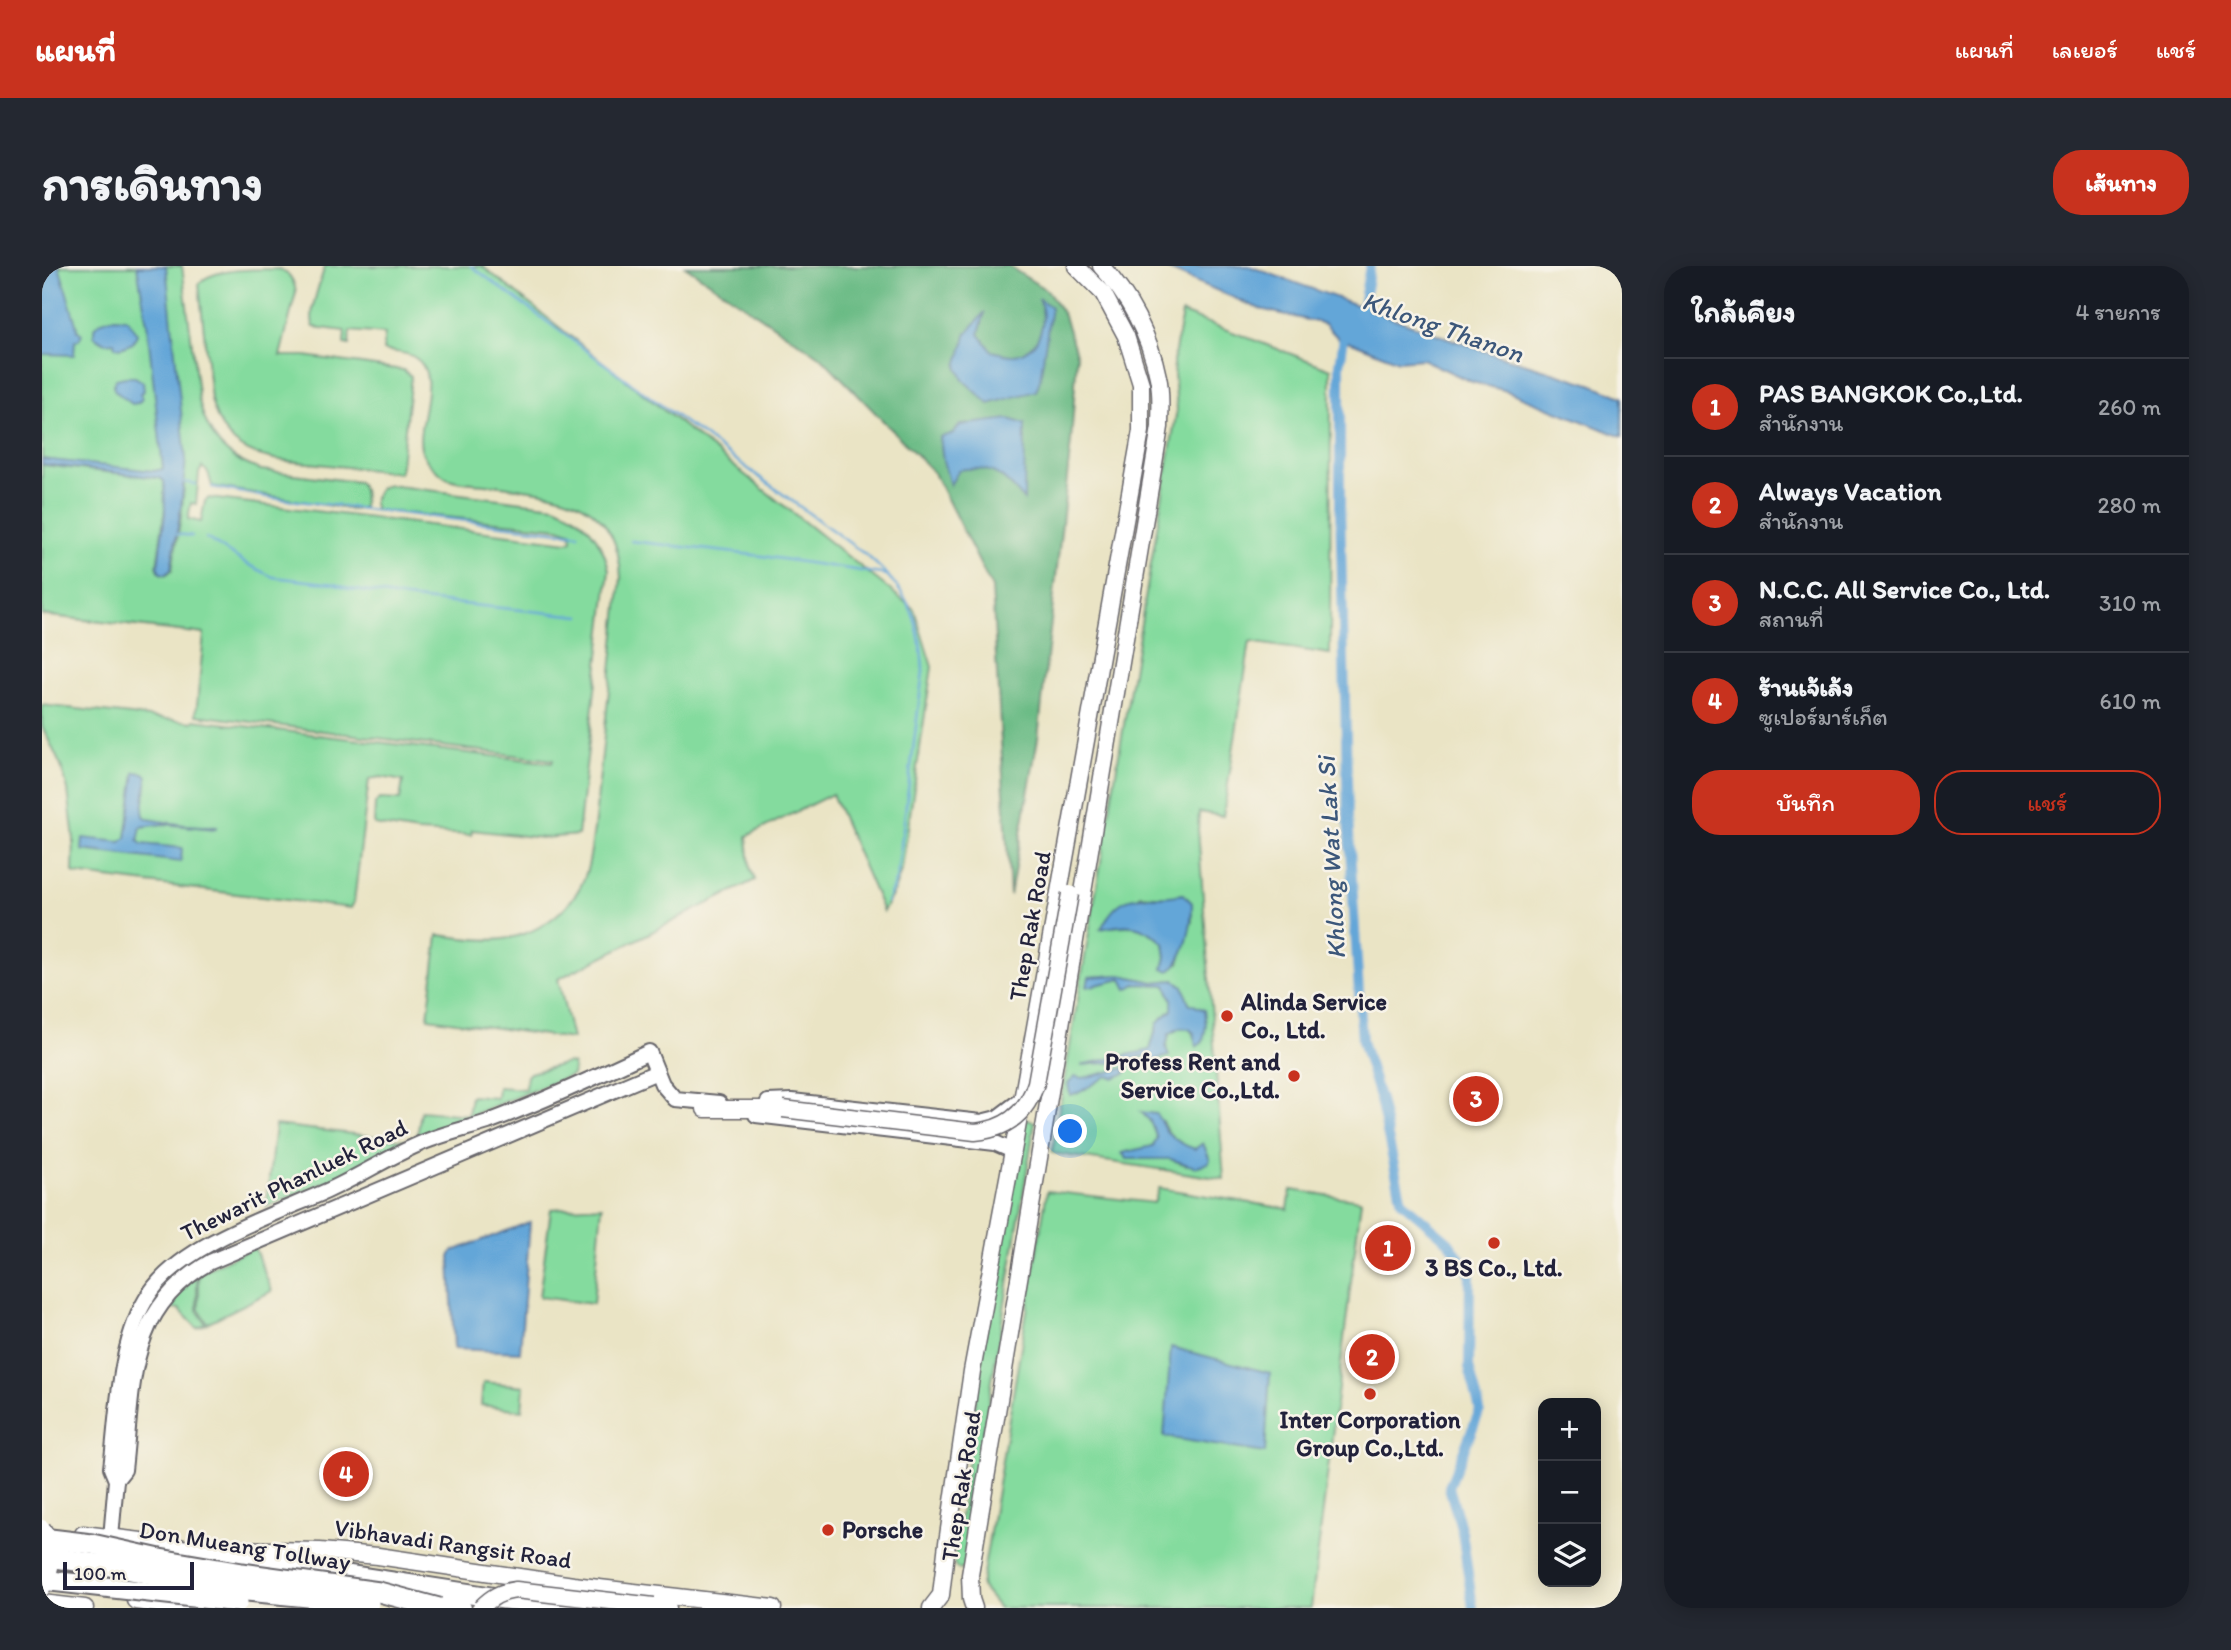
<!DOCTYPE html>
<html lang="th">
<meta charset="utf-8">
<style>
body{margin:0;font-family:Itim,"Playpen Sans Thai",sans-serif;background:#242831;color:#f1f3f6}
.controls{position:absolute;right:21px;bottom:21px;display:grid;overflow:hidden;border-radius:14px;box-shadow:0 4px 18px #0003}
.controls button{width:63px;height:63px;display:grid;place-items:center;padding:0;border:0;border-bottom:2px solid #363941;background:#171b24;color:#f1f3f6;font:35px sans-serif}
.scale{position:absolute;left:21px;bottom:18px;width:131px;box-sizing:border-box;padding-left:7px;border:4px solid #22223b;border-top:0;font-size:19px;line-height:24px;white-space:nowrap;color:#22223b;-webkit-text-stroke:5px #f7f3e8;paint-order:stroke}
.you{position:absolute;left:1029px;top:866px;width:24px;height:24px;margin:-18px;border:5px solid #fff;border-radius:50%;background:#1a73e8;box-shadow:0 0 0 10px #1a73e833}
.badge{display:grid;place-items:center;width:46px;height:46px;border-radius:50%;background:#c8321e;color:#fff;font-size:23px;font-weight:700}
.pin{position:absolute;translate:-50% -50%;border:4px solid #fff;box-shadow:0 2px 7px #0006}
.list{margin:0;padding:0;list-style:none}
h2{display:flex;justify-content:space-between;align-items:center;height:91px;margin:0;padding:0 28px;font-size:30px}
h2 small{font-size:23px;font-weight:400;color:#9ea1a6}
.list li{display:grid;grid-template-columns:46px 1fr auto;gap:21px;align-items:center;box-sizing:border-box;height:98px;padding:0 28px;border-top:2px solid #363941}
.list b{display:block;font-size:26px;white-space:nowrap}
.list p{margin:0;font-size:23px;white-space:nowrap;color:#9ea1a6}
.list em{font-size:23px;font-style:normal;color:#9ea1a6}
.actions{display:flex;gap:14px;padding:21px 28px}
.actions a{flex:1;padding:16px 0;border:2px solid #c8321e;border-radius:28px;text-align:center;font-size:24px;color:#c8321e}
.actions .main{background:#c8321e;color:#fff}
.icon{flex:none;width:38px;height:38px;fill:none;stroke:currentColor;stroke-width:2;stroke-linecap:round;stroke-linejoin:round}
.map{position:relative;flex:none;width:1580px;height:1342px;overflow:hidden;border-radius:28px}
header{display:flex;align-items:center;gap:42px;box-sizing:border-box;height:98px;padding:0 35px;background:#c8321e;color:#fff}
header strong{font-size:33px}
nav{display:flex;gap:38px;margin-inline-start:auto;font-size:24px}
.intro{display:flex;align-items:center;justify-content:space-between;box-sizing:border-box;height:168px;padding:0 42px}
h1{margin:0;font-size:49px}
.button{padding:18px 32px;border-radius:28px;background:#c8321e;color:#fff;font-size:24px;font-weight:700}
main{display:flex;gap:42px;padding:0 42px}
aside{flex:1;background:#171b24;border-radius:28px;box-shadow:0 4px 18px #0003}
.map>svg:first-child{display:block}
.green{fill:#84db9e;stroke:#537e6c;stroke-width:2;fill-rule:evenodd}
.forest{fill:#6bbb85;stroke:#466e60;stroke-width:2}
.water{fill:#64a6d8;stroke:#43648a;stroke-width:2}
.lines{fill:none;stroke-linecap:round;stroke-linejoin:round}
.stream{stroke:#64a6d8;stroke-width:2.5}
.canal{stroke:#64a6d8;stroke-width:10}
.tertiary-casing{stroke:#68666b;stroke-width:18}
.secondary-casing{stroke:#68666b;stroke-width:19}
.trunk-casing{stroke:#68666b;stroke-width:21}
.motorway-casing{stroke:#68666b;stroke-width:23}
.tertiary{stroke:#fff;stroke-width:14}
.secondary{stroke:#fff;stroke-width:16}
.trunk{stroke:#fff;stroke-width:18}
.motorway{stroke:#fff;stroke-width:19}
.secondary-bridge-casing{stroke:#68666b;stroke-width:19;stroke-linecap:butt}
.motorway-bridge-casing{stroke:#68666b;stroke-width:23;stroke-linecap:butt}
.secondary-bridge{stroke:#fff;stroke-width:16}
.motorway-bridge{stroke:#fff;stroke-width:19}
.poi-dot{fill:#c8321e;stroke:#f7f3e8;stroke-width:2.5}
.labels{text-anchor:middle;stroke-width:5;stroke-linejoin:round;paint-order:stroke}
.street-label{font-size:24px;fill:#22223b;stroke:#f7f3e8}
.poi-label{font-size:24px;font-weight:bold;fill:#22223b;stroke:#f7f3e8;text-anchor:start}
.water-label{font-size:26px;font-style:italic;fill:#3c577a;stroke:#f7f3e8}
</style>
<header>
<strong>แผนที่</strong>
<nav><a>แผนที่</a><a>เลเยอร์</a><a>แชร์</a></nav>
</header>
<div class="intro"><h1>การเดินทาง</h1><a class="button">เส้นทาง</a></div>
<main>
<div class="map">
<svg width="1580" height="1342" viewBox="0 0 1580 1342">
<rect width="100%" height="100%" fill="#f7f3e8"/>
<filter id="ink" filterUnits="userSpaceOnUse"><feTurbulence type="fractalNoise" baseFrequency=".0143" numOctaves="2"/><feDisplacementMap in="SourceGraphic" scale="14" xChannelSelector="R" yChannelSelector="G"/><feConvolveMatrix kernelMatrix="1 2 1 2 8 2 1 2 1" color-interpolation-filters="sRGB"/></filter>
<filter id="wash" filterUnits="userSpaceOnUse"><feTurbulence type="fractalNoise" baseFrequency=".00686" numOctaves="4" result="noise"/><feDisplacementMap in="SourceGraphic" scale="28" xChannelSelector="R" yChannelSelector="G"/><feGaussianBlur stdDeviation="1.57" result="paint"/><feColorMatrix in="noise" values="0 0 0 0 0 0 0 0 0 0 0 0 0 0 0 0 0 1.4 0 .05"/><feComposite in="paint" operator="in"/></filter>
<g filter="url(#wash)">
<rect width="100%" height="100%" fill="#eae4c5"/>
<g class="green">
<path d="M0,0H140L157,135C166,171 182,192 219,204L316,216C323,222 322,232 321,241L312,244L170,220L166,206L160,201L157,207L154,238L149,237L146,253L159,256L163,235L167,232L526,276L530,274L529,266L516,262L334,244L331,238C334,228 336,220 347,219L513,240C543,252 560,272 567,304L536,569L501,572L430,564L429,569L376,566L332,559L333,538L337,533L358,534L361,515L339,511L327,513L312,636L309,642L33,608L31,606L32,574L26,524L19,500L0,460V439L151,456L152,454L510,497L511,494L154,449L162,368L0,349V199L118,212L122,215L123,242L115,300L118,307L124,309L130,304L139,251L143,211L0,193Z"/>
<path d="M283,0H440L872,343L890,401L860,602L852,626L841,645L790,528L705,570L708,602L713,614L516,713L530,773L386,752L396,669C417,671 440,676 461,673C499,668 537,639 546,600C549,588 550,575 552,563L579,312C576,227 511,227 444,218C433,217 418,217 407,213C403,212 398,207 394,204C388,199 381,191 379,182C373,157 401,108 372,91C364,86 351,86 341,84L343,68L308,65L307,79L302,78L303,65L272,61C265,49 279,14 283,0Z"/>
<path d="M237,3C248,8 252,14 254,26L238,90H263L361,104L369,110L358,207C330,204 303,201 276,198C225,193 184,193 169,134L157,18C169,1 217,4 237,3Z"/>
<path d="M1140,47L1289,103L1288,388L1208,376L1181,550L1157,546L1156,564L1182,913L1010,887L1135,143L1131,96ZM1141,628L1150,637V655L1137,697L1121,703L1124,691L1122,677C1097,656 1090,659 1059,662L1099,629L1127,631ZM1078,709L1112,716L1132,714L1141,721L1161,776L1147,763L1138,762L1127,768L1124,782L1126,790L1109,795L1108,789L1075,796L1108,784L1116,756L1130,744V733L1124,719L1093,718L1085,722L1081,713L1046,720L1047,711ZM1108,855H1120C1125,869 1139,879 1153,883L1161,877L1164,885L1144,899L1128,893L1080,887L1111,880L1115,872Z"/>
<polygon points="525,797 530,798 532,802 530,809 375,871 379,845 426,849 429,830 455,832 456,821 483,823 485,810 488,807"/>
<polygon points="981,853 993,856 932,1223 923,1299 919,1304 914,1302 912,1297 943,1065"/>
<polygon points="233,859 363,874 302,909 224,941"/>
<polygon points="1117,922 1246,943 1249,924 1319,934 1269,1342 957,1342 939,1320 1005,925 1112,937"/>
<polygon points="560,940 551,1038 497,1031 509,943"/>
<polygon points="212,981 230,1025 165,1057 157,1043 157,1007"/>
<polygon points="155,1009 155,1044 164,1058 155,1062 137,1043 122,1042"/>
<polygon points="441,1116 482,1120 480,1144 439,1139"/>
</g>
<polygon class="forest" points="643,0 966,0 1006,25 1022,50 1035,90 1029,176 996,472 968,629 950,322 892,207 780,92"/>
<g class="water">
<polygon points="7,0 17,0 36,65 40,68 37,74 33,75 32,89 0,88 0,8 7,5"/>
<polygon points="95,0 124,0 144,193 139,241 129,303 124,308 118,307 116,300 123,247 122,215 118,212 0,198 0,193 112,205 121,203 105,58"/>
<polygon points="1118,0 1207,0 1439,84 1549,118 1580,131 1580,171 1465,125 1430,116 1380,93 1356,95 1312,77 1296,72 1283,58 1218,43"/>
<path d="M996,32L1009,41L998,114L994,125L947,138L921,114L915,100L925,67L943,46L937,68L950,85C958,87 969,91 977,88C1000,80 1006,51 996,32Z"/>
<path d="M73,52L85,53L95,68L91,77L79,82L73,81L72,76L63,77L52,70V62C58,55 63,53 73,52Z"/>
<polygon points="83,111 93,111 101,116 102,125 98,127 100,133 96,137 90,138 73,125 71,120 74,113"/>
<path d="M967,153L983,158L982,234C961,209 950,199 917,204L908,219L901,195L898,171L911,168L918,159Z"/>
<polygon points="93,506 102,507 105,510 101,545 102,550 106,553 142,559 174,561 174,563 121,558 99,561 96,575 100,578 140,582 139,596 40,584 41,572 79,576 84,572"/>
<path d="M1141,628L1150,637C1150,659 1145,690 1128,705L1121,703L1124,691L1122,677C1100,658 1087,656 1059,663C1082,617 1102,637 1141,628Z"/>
<polygon points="1078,709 1112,716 1132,714 1141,720 1147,737 1162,744 1164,759 1161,776 1154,781 1152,767 1147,763 1138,762 1127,768 1124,782 1127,790 1109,795 1108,789 1075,796 1039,799 1108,784 1116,756 1130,744 1130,733 1124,719 1094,718 1085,723 1080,713 1045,721 1047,711"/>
<polygon points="1083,802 1084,807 1072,812 1065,810 1038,826 1028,829 1026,818 1033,810 1041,812"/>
<path d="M1099,846L1114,848C1118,853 1120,858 1123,863C1128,872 1143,880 1153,883L1161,877L1168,894L1166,897L1153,901L1128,893H1085L1080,887L1111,880L1115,872L1108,855Z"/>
<polygon points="488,956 478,1086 412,1083 408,991 411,985"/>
<polygon points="1129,1081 1228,1107 1223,1187 1122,1171"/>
</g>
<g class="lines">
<g class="stream">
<path d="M429,0L824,289C866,325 878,350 881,405L855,611L845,636"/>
<polyline points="142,216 154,218"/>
<polyline points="170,221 230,232 536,268"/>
<polyline points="135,268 150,270"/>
<polyline points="164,272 205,298 231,311 292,318 307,323 371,333 539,350"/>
<polyline points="589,275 720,290 846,309"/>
</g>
<g class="canal">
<polyline points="1319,51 1328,0"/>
<polyline points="1303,63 1298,99 1298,240 1306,551 1320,775 1338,834 1360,936 1407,976 1428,1007 1427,1101 1438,1144 1407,1221 1420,1266 1431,1342"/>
</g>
</g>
</g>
<g filter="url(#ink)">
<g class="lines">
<g class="tertiary-casing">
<g id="tertiary">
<polyline points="726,836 750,835 939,856 955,852 980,833"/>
<polyline points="714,849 953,877 971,885"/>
<path d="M74,1214L82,1204C92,1118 84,1044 168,996L615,806"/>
<path d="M69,1272L74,1214L69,1202C76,1147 76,1074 108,1027C141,978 231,949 285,925C321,909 353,886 390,873C408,866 427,862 446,856C500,836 554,811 607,786L620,818L633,833L677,837"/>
</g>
</g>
<g class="secondary-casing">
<g id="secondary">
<polyline points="663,843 741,843"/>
<polyline points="41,1268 99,1275"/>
<polyline points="181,1283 278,1285 336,1290 531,1319 731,1342"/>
<polyline points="0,1337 43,1342"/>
<polyline points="612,1340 626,1342"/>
<polyline points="889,1342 899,1329 905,1277 930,1105 971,885 1099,165 1099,118 1084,70 1061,27 1034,0"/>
<path d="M932,1342L929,1333L928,1309L1118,161C1118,145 1120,127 1116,111C1108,70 1087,30 1059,0"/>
</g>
</g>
<g class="trunk-casing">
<g id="trunk">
<polyline points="94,1334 153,1342"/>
<polyline points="384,1338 420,1342"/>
</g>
</g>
<g class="motorway-casing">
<polyline id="motorway" points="85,1280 129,1282 462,1333 554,1342"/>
</g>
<use href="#tertiary" class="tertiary"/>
<use href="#secondary" class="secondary"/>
<use href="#trunk" class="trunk"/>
<use href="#motorway" class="motorway"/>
<g class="secondary-bridge-casing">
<g id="secondary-bridge">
<path d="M741,843L933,866C964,863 985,847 994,817L1028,628"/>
<path d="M0,1262C11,1279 12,1304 0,1322"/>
<path d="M439,1342C449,1331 459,1326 474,1324L612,1340"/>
</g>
</g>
<g class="motorway-bridge-casing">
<g id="motorway-bridge">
<polyline points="0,1272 50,1278 118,1293 200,1307 337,1326 397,1342"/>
<polyline points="0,1290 62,1299 195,1324 327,1337"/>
<polyline points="0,1314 196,1336"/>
</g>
</g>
<use href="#secondary-bridge" class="secondary-bridge"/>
<use href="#motorway-bridge" class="motorway-bridge"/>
</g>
</g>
<g class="poi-dot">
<circle cx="1185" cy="750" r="7"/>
<circle cx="1252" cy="810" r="7"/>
<circle cx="1452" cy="977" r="7"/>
<circle cx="1328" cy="1128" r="7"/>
<circle cx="786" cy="1264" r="7"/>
</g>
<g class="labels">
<g class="street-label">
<text transform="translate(988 660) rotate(-80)" y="8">Thep Rak Road</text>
<text transform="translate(252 914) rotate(-26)" y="8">Thewarit Phanluek Road</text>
<text transform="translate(919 1220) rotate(-81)" y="8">Thep Rak Road</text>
<text transform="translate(411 1278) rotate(8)" y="8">Vibhavadi Rangsit Road</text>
<text transform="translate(203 1280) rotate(9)" y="8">Don Mueang Tollway</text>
</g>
<g class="poi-label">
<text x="1199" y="744">Alinda Service<tspan x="1199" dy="28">Co., Ltd.</tspan></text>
<text x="1238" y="804" text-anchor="end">Profess Rent and<tspan x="1238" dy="28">Service Co.,Ltd.</tspan></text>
<text x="1452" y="1010" text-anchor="middle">3 BS Co., Ltd.</text>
<text x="1328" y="1162" text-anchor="middle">Inter Corporation<tspan x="1328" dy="28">Group Co.,Ltd.</tspan></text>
<text x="800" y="1272">Porsche</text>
</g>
<g class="water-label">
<text transform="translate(1401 61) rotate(19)" y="9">Khlong Thanon</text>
<text transform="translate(1289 592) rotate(-93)" y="9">Khlong Wat Lak Si</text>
</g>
</g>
</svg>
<div class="controls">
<button>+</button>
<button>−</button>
<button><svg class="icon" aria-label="layers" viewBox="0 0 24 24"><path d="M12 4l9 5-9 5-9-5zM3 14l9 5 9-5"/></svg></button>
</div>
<div class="scale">100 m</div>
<div class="you"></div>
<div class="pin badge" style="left:1346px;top:982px">1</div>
<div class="pin badge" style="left:1330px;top:1091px">2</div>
<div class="pin badge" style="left:1434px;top:833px">3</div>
<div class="pin badge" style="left:304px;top:1208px">4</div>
</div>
<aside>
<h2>ใกล้เคียง<small>4 รายการ</small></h2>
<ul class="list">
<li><span class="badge">1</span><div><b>PAS BANGKOK Co.,Ltd.</b><p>สำนักงาน</p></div><em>260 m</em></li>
<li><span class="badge">2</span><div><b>Always Vacation</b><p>สำนักงาน</p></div><em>280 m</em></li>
<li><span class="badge">3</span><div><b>N.C.C. All Service Co., Ltd.</b><p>สถานที่</p></div><em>310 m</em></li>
<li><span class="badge">4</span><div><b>ร้านเจ้เล้ง</b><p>ซูเปอร์มาร์เก็ต</p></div><em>610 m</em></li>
</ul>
<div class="actions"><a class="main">บันทึก</a><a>แชร์</a></div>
</aside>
</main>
